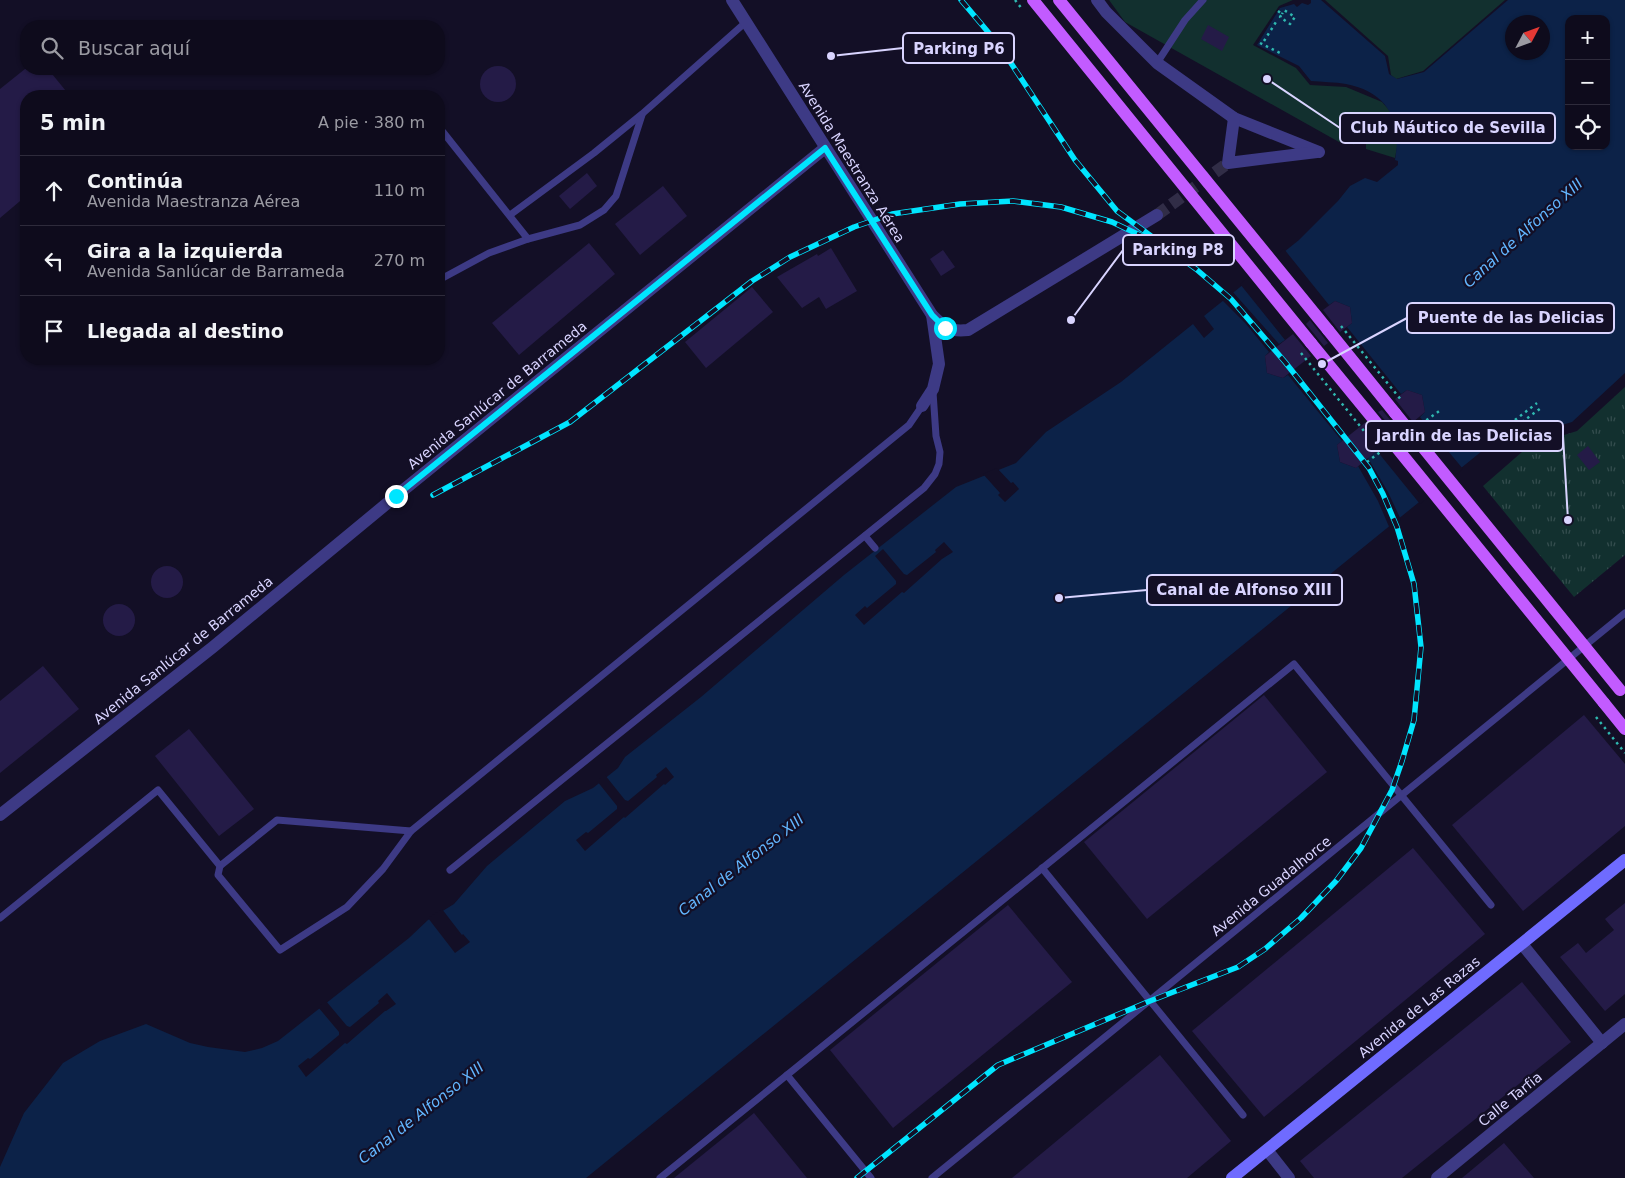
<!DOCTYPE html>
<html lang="es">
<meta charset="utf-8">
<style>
body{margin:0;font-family:"DejaVu Sans",sans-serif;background:#1c1929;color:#f1f3f6}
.controls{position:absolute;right:15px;top:15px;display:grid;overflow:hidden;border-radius:10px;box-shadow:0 1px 4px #0004}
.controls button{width:45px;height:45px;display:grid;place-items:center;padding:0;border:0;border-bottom:1px solid #2e2b3b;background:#0e0b1c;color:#f1f3f6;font:25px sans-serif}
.compass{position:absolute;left:1505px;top:15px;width:45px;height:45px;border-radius:50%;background:#0e0b1c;box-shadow:0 1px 4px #0004;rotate:49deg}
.stop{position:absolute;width:15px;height:15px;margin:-11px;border:4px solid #00e5ff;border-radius:50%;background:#fff}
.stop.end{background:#00e5ff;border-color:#fff;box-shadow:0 1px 5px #0008}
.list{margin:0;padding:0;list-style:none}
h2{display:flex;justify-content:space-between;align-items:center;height:65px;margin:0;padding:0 20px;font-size:21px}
h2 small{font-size:16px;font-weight:400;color:#9b9ba3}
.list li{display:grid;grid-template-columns:32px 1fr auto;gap:15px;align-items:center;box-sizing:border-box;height:70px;padding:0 20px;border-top:1px solid #2e2b3b}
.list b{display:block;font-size:19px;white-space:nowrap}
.list p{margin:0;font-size:16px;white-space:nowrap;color:#9b9ba3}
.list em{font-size:16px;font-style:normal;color:#9b9ba3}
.icon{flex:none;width:28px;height:28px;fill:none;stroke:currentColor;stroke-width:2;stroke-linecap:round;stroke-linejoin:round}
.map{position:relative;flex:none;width:1625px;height:1178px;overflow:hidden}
.search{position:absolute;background:#0e0b1c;box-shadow:0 1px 4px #0004;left:20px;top:20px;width:425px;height:55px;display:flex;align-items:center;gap:12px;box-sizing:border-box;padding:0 18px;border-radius:20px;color:#9b9ba3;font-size:19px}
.panel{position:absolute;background:#0e0b1c;box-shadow:0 1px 4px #0004;left:20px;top:90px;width:425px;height:275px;border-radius:20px}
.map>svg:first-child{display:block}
.grass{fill:url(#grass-tufts)}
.pitch{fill:#12302f}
.water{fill:#0c2248;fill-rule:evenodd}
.pier{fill:#130f26}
.building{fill:#241b47}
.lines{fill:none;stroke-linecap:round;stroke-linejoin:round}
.minor-tunnel{stroke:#312d47;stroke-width:12;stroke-dasharray:12 6;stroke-linecap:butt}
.path{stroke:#2fb8b0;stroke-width:2.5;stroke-dasharray:2.5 4;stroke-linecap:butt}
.service{stroke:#3d3a85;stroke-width:7}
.minor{stroke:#3d3a85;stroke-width:12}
.secondary{stroke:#6f6bff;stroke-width:12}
.primary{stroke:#c25bff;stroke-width:12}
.rail-casing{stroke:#00e5ff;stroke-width:5.5}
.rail{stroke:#130f26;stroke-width:4;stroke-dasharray:11;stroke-linecap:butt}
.path-bridge{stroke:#2fb8b0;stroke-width:2.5;stroke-dasharray:2.5 4;stroke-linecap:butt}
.primary-bridge{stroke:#c25bff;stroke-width:12}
.route{stroke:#00e5ff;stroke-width:6}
.labels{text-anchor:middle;stroke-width:4.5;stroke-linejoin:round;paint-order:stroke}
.street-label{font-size:14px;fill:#d9d4ff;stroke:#130f26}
.water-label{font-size:15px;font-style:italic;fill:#62b6ff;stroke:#130f26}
.leader{fill:none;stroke:#d9d4ff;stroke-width:2}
.callout-dot{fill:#d9d4ff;stroke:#130f26;stroke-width:2}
.callout{fill:#130f26;stroke:#d9d4ff;stroke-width:2}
.callout-label{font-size:15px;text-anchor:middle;font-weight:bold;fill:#d9d4ff}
</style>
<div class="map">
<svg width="1625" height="1178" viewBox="0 0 1625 1178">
<defs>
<pattern id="grass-tufts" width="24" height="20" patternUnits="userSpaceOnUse" patternTransform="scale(1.25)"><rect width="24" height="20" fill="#12302f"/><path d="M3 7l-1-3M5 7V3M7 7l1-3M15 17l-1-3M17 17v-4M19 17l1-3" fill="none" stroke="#344d4e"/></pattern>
</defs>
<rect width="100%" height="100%" fill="#130f26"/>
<polygon class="grass" points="1625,387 1625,555 1574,597 1483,486 1529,446 1577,431"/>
<g class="pitch">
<polygon points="1109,0 1293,0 1279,6 1253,45 1296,68 1310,85 1346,87 1382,102 1390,111 1396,127 1398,142 1395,158 1366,149 1366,144 1352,142 1355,146 1352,143 1339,142 1125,22"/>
<polygon points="1325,0 1505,0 1423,71 1396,79 1391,75 1388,56"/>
</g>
<path class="water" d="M1311,0H1321L1385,56L1389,74L1397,79L1424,72L1508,0H1625V373L1572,422L1531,434L1519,421L586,1178H0V1167L24,1113L63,1063L100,1041L146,1024L190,1043L208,1047L245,1052L262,1048L278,1041L409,938L428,920L454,904L487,866L565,801L593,788L618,768L625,757L701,697L844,575L956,487L1016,463L1046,432L1121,382L1193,324L1204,338L1214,329L1204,316L1299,240L1338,201L1350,186L1365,178L1377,182L1398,165V161L1395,160C1402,121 1388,92 1346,84C1335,82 1322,82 1311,81L1299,66L1257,45L1280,8L1294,4L1297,7L1302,3L1308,5L1311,3ZM1569,19H1606V146H1569ZM1512,22H1542V52H1512Z"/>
<g class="pier">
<polygon points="1284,249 1329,305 1335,301 1350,307 1352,323 1347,327 1401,394 1407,390 1422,395 1425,412 1420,417 1463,469 1420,504 1377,451 1368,458 1388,492 1401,520 1390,529 1378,501 1358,466 1356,468 1340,462 1337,445 1342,441 1288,375 1283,378 1267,373 1265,356 1269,352 1246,324 1221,299 1232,291 1279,344 1285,340 1240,284"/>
<polygon points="997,468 1011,483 1013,482 1019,489 1005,502 998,495 1000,493 983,474"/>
<polygon points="944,542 953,552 942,559 904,593 902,592 864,625 855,615 865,606 867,608 896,584 896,581 875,556 883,549 904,574 907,575 936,552 935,550"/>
<polygon points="666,767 674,777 665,785 664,784 625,818 624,817 585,851 576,840 586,832 588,833 617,809 617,806 597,781 605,775 625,800 628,801 657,777 656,775"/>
<polygon points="442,909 462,935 463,934 470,942 455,953 428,918"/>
<polygon points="387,993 396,1004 386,1011 385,1011 347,1044 345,1043 306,1077 298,1066 308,1058 310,1059 339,1035 339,1032 318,1007 326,1001 347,1026 350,1027 379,1003 378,1001"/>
</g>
<g class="building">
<polygon points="1208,25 1229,37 1222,51 1201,39"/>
<circle cx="498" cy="84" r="18"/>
<polygon points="25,69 48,69 70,96 26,96 26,196 0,218 0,89"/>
<polygon points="587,173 597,186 570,209 559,196"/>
<polygon points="663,186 687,216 640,255 615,224"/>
<polygon points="589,243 615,274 519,355 492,323"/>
<polygon points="831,248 857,291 826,309 819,297 802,308 777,277 817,254 818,256"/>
<polygon points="943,250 955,267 941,276 930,259"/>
<polygon points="752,287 773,312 706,368 685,342"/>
<polygon points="1335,301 1350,307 1352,323 1340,332 1323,310"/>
<polygon points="1310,320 1328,343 1324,346 1306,324"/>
<polygon points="1293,334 1311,356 1283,378 1267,373 1265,356"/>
<polygon points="1407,390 1422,395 1425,412 1413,422 1395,399"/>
<polygon points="1382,410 1400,432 1397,435 1378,412"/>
<polygon points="1366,422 1384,445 1356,468 1340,462 1337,445"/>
<polygon points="1588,446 1600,462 1589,470 1577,455"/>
<circle cx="167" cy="582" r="16"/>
<circle cx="119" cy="620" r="16"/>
<polygon points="43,666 79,709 0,773 0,701"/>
<polygon points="1264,695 1327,772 1147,919 1084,842"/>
<polygon points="1584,715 1625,764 1625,826 1523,911 1452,825"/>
<polygon points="189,729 254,809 219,836 155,756"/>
<polygon points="1413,848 1485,934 1264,1117 1192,1031"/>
<polygon points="1625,903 1625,994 1605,1011 1560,957 1578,943 1586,953 1614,930 1605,919"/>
<polygon points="1008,905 1072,982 893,1128 830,1050"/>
<polygon points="1522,982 1571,1042 1402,1178 1314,1178 1300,1161"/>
<polygon points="1160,1055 1231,1141 1187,1178 1012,1178"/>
<polygon points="754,1113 807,1178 674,1178"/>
<polygon points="1504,1143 1534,1178 1462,1178"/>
</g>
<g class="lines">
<polyline class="minor-tunnel" points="1157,215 1228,163"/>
<g class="path">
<polyline points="1278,11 1282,14 1280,17 1290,24 1295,17 1284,10 1282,14"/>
<polyline points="1264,41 1276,22"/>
<polyline points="1260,43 1282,54"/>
<polyline points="1522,422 1541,408"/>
<polyline points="1421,424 1442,409"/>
<polyline points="1479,448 1537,403"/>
<polyline points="1367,462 1383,450"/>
<polyline points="1596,717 1625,753"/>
</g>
<g class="service">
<polyline points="1157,63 1185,20 1203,0"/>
<polyline points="439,130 443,132 528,239 489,253 439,280"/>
<polyline points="510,215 594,153 642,114 746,22"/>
<polyline points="528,239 580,225 604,210 616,196 642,115"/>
<polyline points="865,536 875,548"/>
<polyline points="220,866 218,875 280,950 347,907 383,869 411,831"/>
<polyline points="1042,868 1243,1115"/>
<polyline points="450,870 924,488 935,474 939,464 940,452 936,436 933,392"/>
<polyline points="0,918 158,790 220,866 277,820 411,831 909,425 922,406"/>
<polyline points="787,1075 871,1178"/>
<polyline points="660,1178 1294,664 1491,905"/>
<polyline points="932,1178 1625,613"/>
</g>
<g class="minor">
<path d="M732,0L932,315C945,328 949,332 968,330L1157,215"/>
<polyline points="1097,0 1106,12 1157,63 1234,118 1319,152"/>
<polyline points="1234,118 1228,163 1317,152"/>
<polyline points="922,406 933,389 939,364 932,315"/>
<polyline points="0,815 213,647 396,496 825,148"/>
<polyline points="1522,944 1602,1043"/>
<polyline points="1267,1150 1289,1178"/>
<polyline points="1437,1178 1625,1024"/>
</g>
<polyline class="secondary" points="1232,1178 1625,860"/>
<g class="primary">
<polyline points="1328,330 1395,413"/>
<polyline points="1311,343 1379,426"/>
<polyline points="1604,703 1625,729"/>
</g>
<g class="rail-casing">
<g id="rail">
<polyline points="433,495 570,422 752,281 790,257 854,227 892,214 960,204 1013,201 1061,207 1112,222 1146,238"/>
<polyline points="857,1178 998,1065 1150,1001 1238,967 1265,949 1301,918 1336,881 1361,848 1392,790 1402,761 1414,720 1421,647 1414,584 1397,527 1383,494 1369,468 1285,362 1231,299 1196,269 1117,211 1075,160 999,45 961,0"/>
</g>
</g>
<use href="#rail" class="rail"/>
<g class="path-bridge">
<polyline points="1015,0 1022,9"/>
<polyline points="1341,326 1402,401"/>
<polyline points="1301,353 1368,436"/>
</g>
<g class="primary-bridge">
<polyline points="1033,0 1311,343"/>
<polyline points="1059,0 1328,330"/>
<polyline points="1395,413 1620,690"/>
<polyline points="1379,426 1604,703"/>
</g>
</g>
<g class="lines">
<polyline class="route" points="396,496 825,148 932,315 945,328"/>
</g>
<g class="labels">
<g class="street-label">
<text transform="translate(852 162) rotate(58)" y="5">Avenida Maestranza Aérea</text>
<text transform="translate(497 395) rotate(-39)" y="5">Avenida Sanlúcar de Barrameda</text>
<text transform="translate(183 650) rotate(-39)" y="5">Avenida Sanlúcar de Barrameda</text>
<text transform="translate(1271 886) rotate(-39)" y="5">Avenida Guadalhorce</text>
<text transform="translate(1419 1007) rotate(-39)" y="5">Avenida de Las Razas</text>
<text transform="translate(1510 1099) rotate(-39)" y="5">Calle Tarfia</text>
</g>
<g class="water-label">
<text transform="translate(1523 233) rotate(-42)" y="5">Canal de Alfonso XIII</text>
<text transform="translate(741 865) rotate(-38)" y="5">Canal de Alfonso XIII</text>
<text transform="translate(421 1113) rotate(-38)" y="5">Canal de Alfonso XIII</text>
</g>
</g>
<path class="leader" d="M831 56L903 48M1267 79L1340 128M1071 320L1123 250M1322 364L1407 318M1568 520L1563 436M1059 598L1147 590"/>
<g class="callout-dot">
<circle cx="831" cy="56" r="5"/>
<circle cx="1267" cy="79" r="5"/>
<circle cx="1071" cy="320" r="5"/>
<circle cx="1322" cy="364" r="5"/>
<circle cx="1568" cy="520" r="5"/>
<circle cx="1059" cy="598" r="5"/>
</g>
<g class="callout">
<rect x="903" y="33" width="111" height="30" rx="5"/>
<rect x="1340" y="113" width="215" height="30" rx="5"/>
<rect x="1123" y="235" width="111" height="30" rx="5"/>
<rect x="1407" y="303" width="207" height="30" rx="5"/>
<rect x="1366" y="421" width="197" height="30" rx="5"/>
<rect x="1147" y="575" width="195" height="30" rx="5"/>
</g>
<g class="callout-label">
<text x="959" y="54">Parking P6</text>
<text x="1448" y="133">Club Náutico de Sevilla</text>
<text x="1178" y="255">Parking P8</text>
<text x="1511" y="323">Puente de las Delicias</text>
<text x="1464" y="441">Jardin de las Delicias</text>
<text x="1244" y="595">Canal de Alfonso XIII</text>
</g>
</svg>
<div class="controls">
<button>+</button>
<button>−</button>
<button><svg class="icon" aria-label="locate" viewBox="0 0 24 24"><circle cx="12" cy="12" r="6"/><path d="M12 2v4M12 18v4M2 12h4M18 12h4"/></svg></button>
</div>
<svg class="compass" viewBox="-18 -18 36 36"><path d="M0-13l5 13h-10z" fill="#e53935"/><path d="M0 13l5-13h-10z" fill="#9b9ba3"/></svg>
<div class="stop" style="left:945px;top:328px"></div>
<div class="stop end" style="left:396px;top:496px"></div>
<div class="search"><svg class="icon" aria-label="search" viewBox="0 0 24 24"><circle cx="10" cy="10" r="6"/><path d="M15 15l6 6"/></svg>Buscar aquí</div>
<section class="panel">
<h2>5 min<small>A pie · 380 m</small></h2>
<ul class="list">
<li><svg class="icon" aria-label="ahead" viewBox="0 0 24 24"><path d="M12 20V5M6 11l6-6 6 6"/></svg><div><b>Continúa</b><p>Avenida Maestranza Aérea</p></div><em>110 m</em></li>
<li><svg class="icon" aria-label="left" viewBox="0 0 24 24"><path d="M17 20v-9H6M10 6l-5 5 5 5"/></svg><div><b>Gira a la izquierda</b><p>Avenida Sanlúcar de Barrameda</p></div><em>270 m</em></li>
<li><svg class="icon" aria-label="arrive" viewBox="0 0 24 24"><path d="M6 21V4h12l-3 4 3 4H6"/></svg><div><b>Llegada al destino</b></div></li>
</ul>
</section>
</div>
